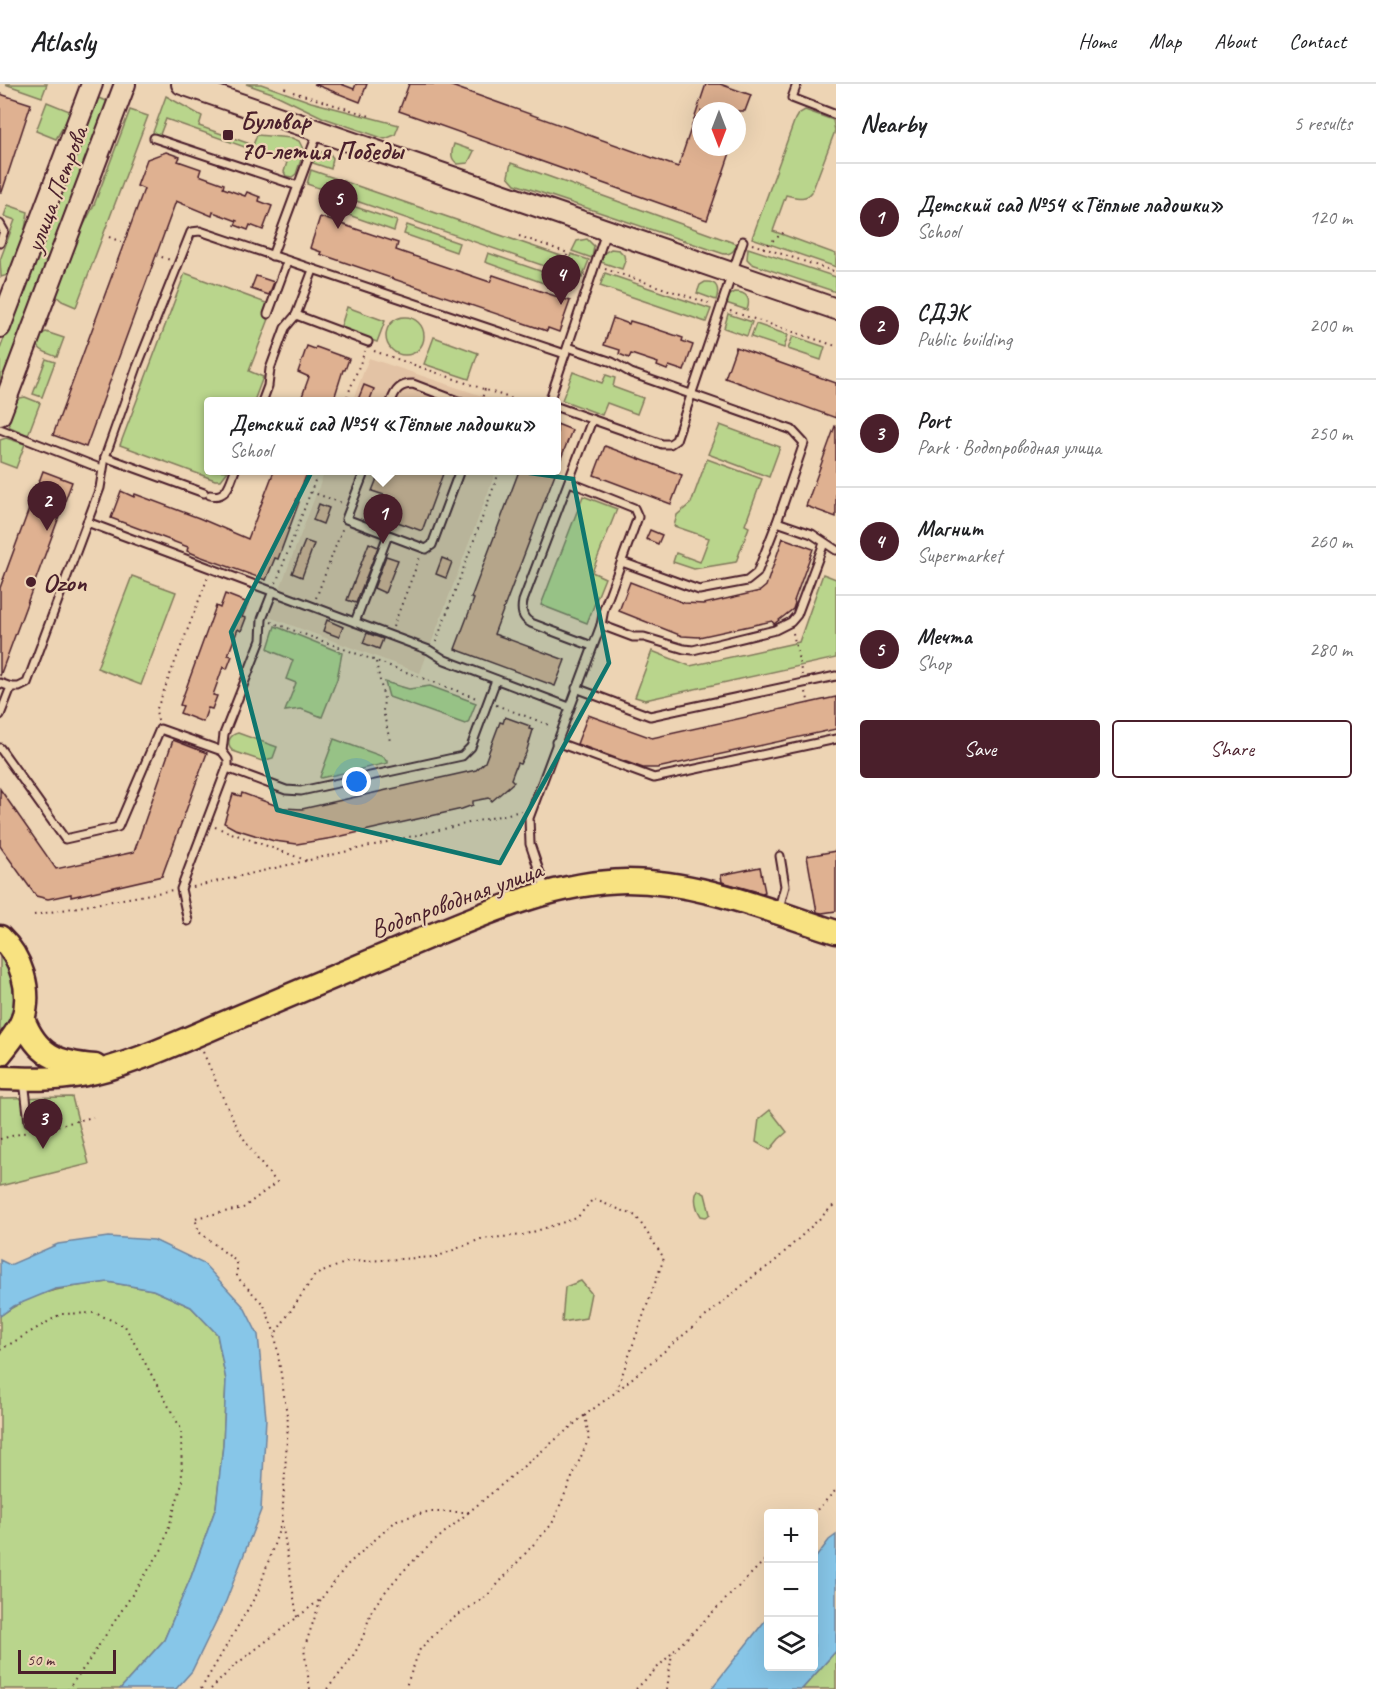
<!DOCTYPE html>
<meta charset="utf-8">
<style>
body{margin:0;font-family:Caveat,sans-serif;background:#f2f2f2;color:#202124}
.controls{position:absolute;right:18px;bottom:18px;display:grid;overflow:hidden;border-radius:6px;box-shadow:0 6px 24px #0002}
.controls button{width:54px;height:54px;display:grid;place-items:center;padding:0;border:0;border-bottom:2px solid #e0e0e0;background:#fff;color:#202124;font:30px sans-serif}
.compass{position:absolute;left:692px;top:18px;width:54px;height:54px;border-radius:50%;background:#fff;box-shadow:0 6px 24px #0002;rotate:180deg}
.scale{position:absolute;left:18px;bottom:15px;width:98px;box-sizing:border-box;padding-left:6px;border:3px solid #4a1f2b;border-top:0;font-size:16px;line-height:21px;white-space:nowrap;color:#4a1f2b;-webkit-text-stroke:4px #edd4b4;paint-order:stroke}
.you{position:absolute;left:357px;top:698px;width:21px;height:21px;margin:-15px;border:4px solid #fff;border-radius:50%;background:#1a73e8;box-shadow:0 0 0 9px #1a73e833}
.badge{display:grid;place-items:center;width:39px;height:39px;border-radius:50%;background:#4a1f2b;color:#fff;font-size:20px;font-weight:700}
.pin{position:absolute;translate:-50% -50px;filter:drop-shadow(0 2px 3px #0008)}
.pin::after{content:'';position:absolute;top:32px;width:21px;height:18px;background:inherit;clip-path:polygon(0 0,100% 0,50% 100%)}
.popup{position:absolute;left:204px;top:313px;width:357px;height:78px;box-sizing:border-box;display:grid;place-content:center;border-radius:6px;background:#fff;filter:drop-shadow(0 2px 4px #0005);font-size:20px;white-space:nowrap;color:#757577}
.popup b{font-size:22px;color:#202124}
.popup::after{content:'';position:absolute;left:50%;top:100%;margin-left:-12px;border:12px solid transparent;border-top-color:#fff}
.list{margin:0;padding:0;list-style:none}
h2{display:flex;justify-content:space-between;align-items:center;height:78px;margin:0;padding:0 24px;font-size:26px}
h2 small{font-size:20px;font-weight:400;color:#757577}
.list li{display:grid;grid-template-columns:39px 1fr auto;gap:18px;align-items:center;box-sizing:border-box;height:108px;padding:0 24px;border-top:2px solid #e0e0e0}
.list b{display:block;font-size:22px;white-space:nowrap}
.list p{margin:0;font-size:20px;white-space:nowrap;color:#757577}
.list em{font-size:20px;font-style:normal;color:#757577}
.actions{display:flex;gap:12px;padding:18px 24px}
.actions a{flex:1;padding:14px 0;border:2px solid #4a1f2b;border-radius:6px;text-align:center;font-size:21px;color:#4a1f2b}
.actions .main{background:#4a1f2b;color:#fff}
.icon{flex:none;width:33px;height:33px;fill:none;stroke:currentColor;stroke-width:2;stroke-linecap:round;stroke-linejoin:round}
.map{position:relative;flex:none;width:836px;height:1605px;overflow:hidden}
header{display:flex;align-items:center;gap:36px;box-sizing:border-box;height:84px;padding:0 30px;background:#fff;border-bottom:2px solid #e0e0e0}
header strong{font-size:28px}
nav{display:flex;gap:33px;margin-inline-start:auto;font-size:21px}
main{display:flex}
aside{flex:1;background:#fff}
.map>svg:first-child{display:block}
.built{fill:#e3c3a5}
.green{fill:#b9d58c;stroke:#827a5c;stroke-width:1.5}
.water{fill:#87c6e8;stroke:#6f839c;stroke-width:1.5}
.building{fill:#dfb191;stroke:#4a1f2b;stroke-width:1.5}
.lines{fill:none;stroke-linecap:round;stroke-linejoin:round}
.lane-casing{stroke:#4a1f2b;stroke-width:11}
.secondary-casing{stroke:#4a1f2b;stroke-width:24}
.primary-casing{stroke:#4a1f2b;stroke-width:27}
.path{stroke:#4a1f2b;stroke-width:2;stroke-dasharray:1.5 4.5;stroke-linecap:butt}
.lane{stroke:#edd4b4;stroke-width:7}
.secondary{stroke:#edd4b4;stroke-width:20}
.primary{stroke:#f8e281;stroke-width:22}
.marked{fill:#0f766e;fill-opacity:0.2;stroke:#0f766e;stroke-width:4.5;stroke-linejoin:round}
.poi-dot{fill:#4a1f2b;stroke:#edd4b4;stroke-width:2}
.labels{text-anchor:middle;stroke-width:4.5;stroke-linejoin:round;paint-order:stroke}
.poi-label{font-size:26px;font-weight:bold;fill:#4a1f2b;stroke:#edd4b4;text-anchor:start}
.street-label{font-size:26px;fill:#4a1f2b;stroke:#edd4b4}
</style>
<header>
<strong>Atlasly</strong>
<nav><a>Home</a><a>Map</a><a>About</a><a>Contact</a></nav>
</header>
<main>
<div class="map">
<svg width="836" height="1605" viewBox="0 0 836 1605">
<rect width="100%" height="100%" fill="#edd4b4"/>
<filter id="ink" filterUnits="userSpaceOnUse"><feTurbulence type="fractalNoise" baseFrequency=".0167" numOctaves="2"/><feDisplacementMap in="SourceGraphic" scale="12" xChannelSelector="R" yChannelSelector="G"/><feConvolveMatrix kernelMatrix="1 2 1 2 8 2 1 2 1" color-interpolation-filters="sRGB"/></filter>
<g filter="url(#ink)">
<g class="built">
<polygon points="369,274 497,317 352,318"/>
<polygon points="325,387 496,387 420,589 269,533"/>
</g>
<g class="green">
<polygon points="5,0 47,0 42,13"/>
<polygon points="246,0 261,0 311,18 399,41 395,51 385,55 324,34 272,9"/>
<polygon points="166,12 202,32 199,42 253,61 257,51 292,54 299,57 304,67 296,90 292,93 286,92 284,88 287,78 166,35 159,53 152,51"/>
<polygon points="95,13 110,18 0,309 0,265"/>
<polygon points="47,18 72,28 56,55 36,47"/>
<polygon points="130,26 148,32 76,223 62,217 55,211 67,174 94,121"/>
<path d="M805,26L833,36L835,47L812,108C805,117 796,113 786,111L773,147L836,170V183L752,154L795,35L798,30Z"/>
<path d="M454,60L474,67L468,79L458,80C450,75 451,69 454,60Z"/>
<polygon points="328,67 333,74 331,85 313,79 318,69"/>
<path d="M511,79L737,160C734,167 732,170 724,170L515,100L508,92Z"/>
<polygon points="311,86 564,173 559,187 307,100"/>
<polygon points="332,115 397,137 394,147 329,124"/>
<polygon points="8,121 28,128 21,168 11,190 1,193 0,176 15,136 4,132"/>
<polygon points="407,141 459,159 456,168 404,150"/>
<polygon points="587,155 594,162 592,174 572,167 577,157"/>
<polygon points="748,164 836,193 836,208 752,180 747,175"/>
<polygon points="611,165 619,166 624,171 625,177 622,185 601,178 604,169"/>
<polygon points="488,169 552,191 549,201 485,178"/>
<polygon points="571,170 589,176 582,194 565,188"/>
<polygon points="185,189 274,222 249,287 263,293 254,317 209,318 209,386 228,387 221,396 215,396 120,361"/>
<polygon points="605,189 711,225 706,238 600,202"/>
<path d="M705,198C717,197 720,205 716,216L697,209L700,201Z"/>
<path d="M735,208C747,208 751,215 747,226L726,219L730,211Z"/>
<polygon points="347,223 385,237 377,258 340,245"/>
<polygon points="728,230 752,238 747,252 724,244"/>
<circle cx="405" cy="252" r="19"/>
<polygon points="756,240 788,251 784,264 751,253"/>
<path d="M46,248L64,254L57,273C45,268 33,266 39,251Z"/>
<polygon points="793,252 825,263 821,276 788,265"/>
<polygon points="434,253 478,269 469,295 424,280"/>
<polygon points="46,275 55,278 42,313 33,310"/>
<polygon points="573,288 602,299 606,291 615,294 613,303 643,314 637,330 607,319 602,331 562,316"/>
<polygon points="25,313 40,319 28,351 10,343 7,336 15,315"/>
<polygon points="720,341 780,363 769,393 708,370"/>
<polygon points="6,354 25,360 16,384 0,378 0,356"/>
<polygon points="707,375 762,395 745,441 749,443 736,478 694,485 673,478 676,469 700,478 709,454 674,442 677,431 691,419"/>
<polygon points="583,412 617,425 592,488 605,494 587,539 541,521"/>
<polygon points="823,490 836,495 836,574 645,616 635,613 652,567 690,582 799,558"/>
<polygon points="132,492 176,508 141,601 97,584"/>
<polygon points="275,542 342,569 337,595 322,633 301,625 285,627 296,599 286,595 293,576 271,567 268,564"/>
<polygon points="385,598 409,605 430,602 476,619 468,639 465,640 389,613"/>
<path d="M238,649L277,663L273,674L262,677L233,667L230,664C227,657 230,651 238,649Z"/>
<polygon points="334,655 384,673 386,677 388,677 388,679 321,694 320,693"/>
<path d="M0,868C21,906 22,918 0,956Z"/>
<polygon points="72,1013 89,1080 0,1102 0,1014"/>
<polygon points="770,1026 787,1048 779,1055 770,1066 756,1058 759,1035"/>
<path d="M698,1106L705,1110L710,1130L706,1133L701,1132C696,1125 693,1113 698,1106Z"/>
<polygon points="581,1197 591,1209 586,1234 562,1238 565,1203"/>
<path d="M108,1198L153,1206L191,1223L217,1250L226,1296L223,1361L216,1423L191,1493L164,1556L120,1605H0V1232C35,1206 66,1203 108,1198Z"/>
<polygon points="836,1567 836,1605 802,1605"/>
</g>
<g class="water">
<polygon points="108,1153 154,1156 204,1180 244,1223 258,1251 266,1334 261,1426 226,1517 192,1587 176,1605 120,1605 164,1556 191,1493 216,1423 223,1361 226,1296 217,1250 191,1223 153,1206 108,1198 55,1205 14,1222 0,1232 0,1176 10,1181 58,1160"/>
<polygon points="836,1451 836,1567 802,1605 711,1605 768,1533 768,1582 814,1582 814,1476 829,1456"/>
</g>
<g class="building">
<polygon points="314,0 341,0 354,5 356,0 367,0 360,18"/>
<polygon points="409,0 446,0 678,83 706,0 720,0 751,11 745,27 701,27 701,63 732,63 707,136 399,27"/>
<polygon points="0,10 31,20 2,108 0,108"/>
<polygon points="166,68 180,73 178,77 201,85 199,91 224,100 223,104 245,112 247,108 260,113 259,117 272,122 263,146 250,141 248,146 235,141 237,137 213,128 212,132 176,117 86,363 53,351 144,105 137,102 147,75"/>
<polygon points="320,133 398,159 396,166 490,198 493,191 570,217 559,248 548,244 547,247 320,170 321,168 310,164"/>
<polygon points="256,192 274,198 269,211 251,205"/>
<polygon points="613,234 629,240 630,237 650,243 683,254 682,257 693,261 684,287 669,282 667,286 657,282 658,279 631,270 629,274 619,270 620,266 604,261"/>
<polygon points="307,262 315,265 316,263 349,275 345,286 343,286 333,318 300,318 309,293 298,288"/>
<polygon points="736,263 836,299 836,334 725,294"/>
<polygon points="364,301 374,305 369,318 357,318"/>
<polygon points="557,340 572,346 558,382 557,381"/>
<polygon points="835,342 836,343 836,433 806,422"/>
<polygon points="605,362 682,391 671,420 594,391"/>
<polygon points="43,387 72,398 0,592 0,504"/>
<polygon points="274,387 308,387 296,417 299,418 278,475 275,474 266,496 199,472 187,467 188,463 111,434 121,407 134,413 135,410 199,434 248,455"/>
<polygon points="380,387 444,387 422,447 395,437 398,430 380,423 384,411 372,407"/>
<polygon points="519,387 556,387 494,550 565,576 555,602 455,565 474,515 471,514"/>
<polygon points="319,420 329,424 323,440 313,436"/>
<polygon points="650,446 662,451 658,460 646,455"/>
<polygon points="783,454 813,465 794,517 795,519 793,525 774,540 772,537 699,553 682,552 619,527 630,498 684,519 704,520 760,507 766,502"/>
<polygon points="305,457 314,460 302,493 292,489"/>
<polygon points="369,459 378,463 356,519 347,516"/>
<polygon points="386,472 398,476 385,509 374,504"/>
<polygon points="442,474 452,478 446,494 436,490"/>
<polygon points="225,510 248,519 242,533 246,534 241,547 238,545 228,571 232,572 227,585 223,583 213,611 217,612 212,625 208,624 203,638 180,629 183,622 180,621 216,522 220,524"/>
<polygon points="327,536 343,543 339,553 323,547"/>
<polygon points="367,549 383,555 379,565 363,559"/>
<polygon points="836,613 836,645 657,684 643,684 577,660 588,631 652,654"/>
<polygon points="505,633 530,642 529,645 533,646 526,669 520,680 517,679 511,695 514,698 492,717 489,714 473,717 473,721 462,725 333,754 297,760 274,757 235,745 224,739 233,710 241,712 242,709 283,724 302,725 476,686 485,678 500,638 503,639"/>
<polygon points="173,656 207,669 162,792 71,813 71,810 48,815 36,812 0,762 0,705 56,785 134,768"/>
<polygon points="836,767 836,827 822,829 817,828 807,772"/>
<polygon points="760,783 765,808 762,809 722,798 721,791"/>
</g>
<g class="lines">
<g class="lane-casing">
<g id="lane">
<polyline points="797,0 792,14 836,31"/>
<polyline points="154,54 298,102"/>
<polyline points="0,140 4,147 0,159"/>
<polyline points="272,172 318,48"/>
<polyline points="268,230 287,178"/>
<polyline points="296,231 368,258"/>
<polyline points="568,263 612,278 631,289 792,346 804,359 777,438 757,489 747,497 699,506 622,478"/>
<polyline points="262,318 268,302 270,285 285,244 296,231 313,186"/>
<path d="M391,318C395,306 400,300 413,300L460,318"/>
<polyline points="549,318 606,148"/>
<polyline points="557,323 662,360 670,360 676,356 743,157"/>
<path d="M592,336L523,517C521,527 522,534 531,539L592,562"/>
<polyline points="0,345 102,385"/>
<polyline points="105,373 204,409"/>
<polyline points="365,386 346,435 426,465 432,461 460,386"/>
<path d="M210,411C227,415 230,399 235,386"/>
<polyline points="87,438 429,566 445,576 569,623"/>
<polyline points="777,438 812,450 836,466"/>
<polyline points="355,538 388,451"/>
<polyline points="601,541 633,553 644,553 684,565 693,566 775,546 791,538 797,531 824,459"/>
<polyline points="0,599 11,603 0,631"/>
<polyline points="11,603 19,603 27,599 100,404 105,373 137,283 191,148 200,147 565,270"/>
<polyline points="576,604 650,632 836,592"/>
<polyline points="556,658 654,694 836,655"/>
<polyline points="0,664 65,755 118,743 160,645 222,667"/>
<polyline points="227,684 286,706 301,707 462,672 471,663 496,596"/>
<polyline points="546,807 530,760 529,734 601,541 604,525 638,433 634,424 569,398"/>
<polyline points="779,824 785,802 780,772"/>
<polyline points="188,837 181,805 228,681 228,675 222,667 224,650 261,556 262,535 273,507"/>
<polyline points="24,997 29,1038 48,1033"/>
</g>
</g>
<g class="secondary-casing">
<g id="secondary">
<polyline points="182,0 836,225"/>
<polyline points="0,243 92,0"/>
<polyline points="0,331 125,0"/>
</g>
</g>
<g class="primary-casing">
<g id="primary">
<path d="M0,853C21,873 32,906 23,935C18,948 9,959 0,970"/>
<path d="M23,935C37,971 57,979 95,982"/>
<path d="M0,994C27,995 55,996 81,991C127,983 179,958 222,940C293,910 364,880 435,850C495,825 560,798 626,797C699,797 767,826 836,848"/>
</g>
</g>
<g class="path">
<polyline points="285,5 287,0"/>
<polyline points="293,8 370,32"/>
<polyline points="519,152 568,169 557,201"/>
<polyline points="109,153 124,159"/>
<polyline points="752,160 836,188"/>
<polyline points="763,164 787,146"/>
<polyline points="156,171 170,176"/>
<polyline points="605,185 711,220"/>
<polyline points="730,227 836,262"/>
<polyline points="374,267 521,318"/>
<polyline points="345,318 365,267"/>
<polyline points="481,318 485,305"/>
<polyline points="311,408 342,419"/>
<polyline points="276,499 319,386"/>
<polyline points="316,514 343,443"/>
<polyline points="271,538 479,615"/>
<polyline points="393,543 420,473"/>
<polyline points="793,549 802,591"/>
<polyline points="436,558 500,386"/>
<polyline points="376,578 384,615 383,627 390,657"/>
<polyline points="806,608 809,620"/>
<polyline points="496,621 552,642"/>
<polyline points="158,636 156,627 208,493"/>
<polyline points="215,743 308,777"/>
<polyline points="193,803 521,727"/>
<polyline points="34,831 173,806"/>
<path d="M203,968C225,1017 239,1059 277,1098L243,1124L195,1134L199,1148L237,1178V1193L264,1221L275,1250"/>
<polyline points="52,1043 93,1033"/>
<polyline points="0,1055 27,1048"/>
<polyline points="0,1266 61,1230 95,1229 125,1242 181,1345 182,1400 162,1465 86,1581 68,1605"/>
<polyline points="618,1306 755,1191 773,1179 836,1119"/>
<polyline points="813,1430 836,1406"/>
<polyline points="297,1533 282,1438 288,1338 275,1250 315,1191 347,1178 436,1173 481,1155 523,1151 577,1134 593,1115 636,1132 664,1174 616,1308 585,1331 589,1354 552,1440 487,1512 446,1539 420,1565 405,1605"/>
<polyline points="201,1605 258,1508 281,1440"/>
<polyline points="211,1605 234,1582 321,1515 347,1481 397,1436 427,1428 469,1428 585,1331"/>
<polyline points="310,1605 304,1565 321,1515"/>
<path d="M327,1605C341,1588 355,1573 363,1552C367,1544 368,1534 372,1526C398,1487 434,1457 469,1428"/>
<polyline points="636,1605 768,1473"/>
<polyline points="667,1605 672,1569"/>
</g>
<use href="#lane" class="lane"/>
<use href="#secondary" class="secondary"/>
<use href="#primary" class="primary"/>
</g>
</g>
<path class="marked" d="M325,361L573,395L609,579L500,779L277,726L231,548Z"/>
<g class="poi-dot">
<rect x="222" y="45" width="12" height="12" rx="3"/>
<circle cx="31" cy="498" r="6"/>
</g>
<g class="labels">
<g class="poi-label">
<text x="240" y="45">Бульвар<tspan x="240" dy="30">70-летия Победы</tspan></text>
<text x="43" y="507">Ozon</text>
</g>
<g class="street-label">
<text transform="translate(56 105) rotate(-69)" y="9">улица Петрова</text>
<text transform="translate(456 815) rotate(-20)" y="9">Водопроводная улица</text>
</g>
</g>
</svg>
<div class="controls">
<button>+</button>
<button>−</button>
<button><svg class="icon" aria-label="layers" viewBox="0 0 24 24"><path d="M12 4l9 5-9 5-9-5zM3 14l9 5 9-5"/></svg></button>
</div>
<svg class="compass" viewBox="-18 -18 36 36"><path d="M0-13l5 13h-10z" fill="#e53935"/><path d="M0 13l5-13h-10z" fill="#757577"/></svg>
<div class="scale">50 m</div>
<div class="you"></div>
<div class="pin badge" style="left:383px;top:460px">1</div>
<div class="popup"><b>Детский сад №54 «Тёплые ладошки»</b>School</div>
<div class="pin badge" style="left:47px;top:447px">2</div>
<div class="pin badge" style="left:43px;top:1065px">3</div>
<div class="pin badge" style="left:561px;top:221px">4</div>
<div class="pin badge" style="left:338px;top:145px">5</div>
</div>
<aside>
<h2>Nearby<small>5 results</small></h2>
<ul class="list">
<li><span class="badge">1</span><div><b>Детский сад №54 «Тёплые ладошки»</b><p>School</p></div><em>120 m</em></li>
<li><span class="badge">2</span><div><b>СДЭК</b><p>Public building</p></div><em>200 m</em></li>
<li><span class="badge">3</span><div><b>Port</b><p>Park · Водопроводная улица</p></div><em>250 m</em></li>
<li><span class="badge">4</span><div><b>Магнит</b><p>Supermarket</p></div><em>260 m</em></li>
<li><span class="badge">5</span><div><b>Мечта</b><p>Shop</p></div><em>280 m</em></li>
</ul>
<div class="actions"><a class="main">Save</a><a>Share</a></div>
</aside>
</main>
